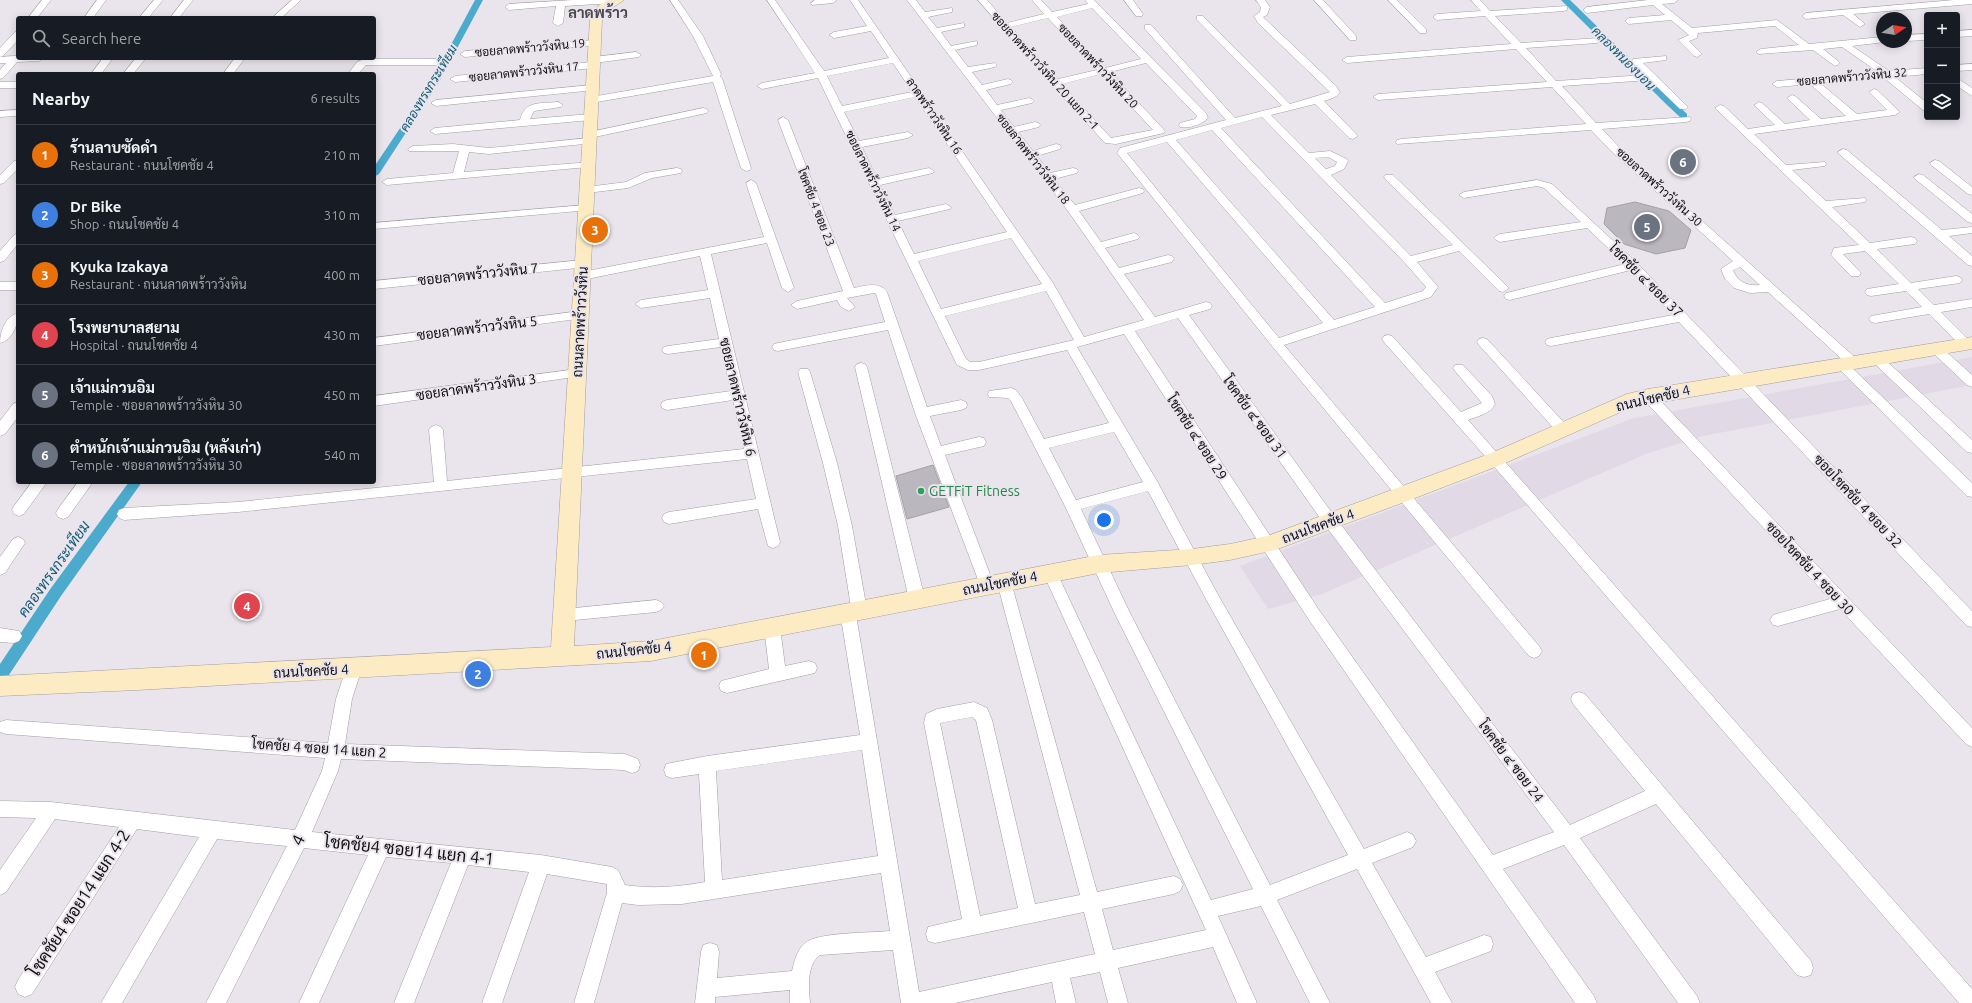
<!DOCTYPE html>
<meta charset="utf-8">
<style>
body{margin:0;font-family:Ubuntu,Sarabun,sans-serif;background:#242831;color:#f1f3f6}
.controls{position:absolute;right:12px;top:12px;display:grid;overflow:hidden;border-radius:4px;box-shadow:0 2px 10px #0003}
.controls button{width:36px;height:36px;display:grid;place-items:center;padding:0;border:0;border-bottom:1px solid #363941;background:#171b24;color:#f1f3f6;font:20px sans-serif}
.compass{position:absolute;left:1876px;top:12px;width:36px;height:36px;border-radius:50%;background:#171b24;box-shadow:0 2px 10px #0003;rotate:78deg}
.you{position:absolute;left:1104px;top:520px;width:14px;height:14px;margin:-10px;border:3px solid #fff;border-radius:50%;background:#1a73e8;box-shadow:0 0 0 6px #1a73e833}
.badge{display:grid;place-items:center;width:26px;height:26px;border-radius:50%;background:#9b45b2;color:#fff;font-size:13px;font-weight:700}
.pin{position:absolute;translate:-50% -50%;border:2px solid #fff;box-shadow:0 1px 4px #0006}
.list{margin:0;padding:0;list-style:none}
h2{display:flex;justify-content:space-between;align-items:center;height:52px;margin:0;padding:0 16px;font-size:17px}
h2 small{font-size:13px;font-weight:400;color:#9ea1a6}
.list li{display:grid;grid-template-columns:26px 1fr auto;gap:12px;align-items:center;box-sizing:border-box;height:60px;padding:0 16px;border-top:1px solid #363941}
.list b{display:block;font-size:15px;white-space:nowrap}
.list p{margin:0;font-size:13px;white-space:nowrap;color:#9ea1a6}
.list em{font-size:13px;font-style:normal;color:#9ea1a6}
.icon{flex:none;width:22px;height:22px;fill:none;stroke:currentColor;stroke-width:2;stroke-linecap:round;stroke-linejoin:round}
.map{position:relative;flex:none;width:1972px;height:1003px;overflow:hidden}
.search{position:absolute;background:#171b24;box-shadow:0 2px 10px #0003;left:16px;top:16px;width:360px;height:44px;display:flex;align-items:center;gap:10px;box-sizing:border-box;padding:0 14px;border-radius:4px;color:#9ea1a6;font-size:15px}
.panel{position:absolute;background:#171b24;box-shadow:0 2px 10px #0003;left:16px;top:72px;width:360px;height:412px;border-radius:4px}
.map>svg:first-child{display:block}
.built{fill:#e2d9e6}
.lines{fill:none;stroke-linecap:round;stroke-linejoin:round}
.canal{fill:#4caacd;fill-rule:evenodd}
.building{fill:#bbb7be;stroke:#a4a0a6}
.street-casing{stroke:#a29da4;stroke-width:1}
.secondary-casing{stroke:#a29da4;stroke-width:1}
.street{fill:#fff;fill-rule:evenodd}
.secondary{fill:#fdecc3;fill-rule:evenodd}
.leisure-dot{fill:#2e9e5b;stroke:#eae5ec;stroke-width:1.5}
.labels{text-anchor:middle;stroke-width:4;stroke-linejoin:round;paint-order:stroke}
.far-street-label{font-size:12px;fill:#110f12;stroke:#eae5ec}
.far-water-label{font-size:13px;font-style:italic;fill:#135d76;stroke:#eae5ec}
.street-label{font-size:14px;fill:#110f12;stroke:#eae5ec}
.leisure-label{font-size:14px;fill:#27864d;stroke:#eae5ec;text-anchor:start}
.far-district-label{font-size:15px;font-weight:bold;fill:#4c484e;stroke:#eae5ec}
.water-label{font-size:15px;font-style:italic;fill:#135d76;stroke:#eae5ec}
.near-street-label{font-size:17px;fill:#110f12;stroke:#eae5ec}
</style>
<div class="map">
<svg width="1972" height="1003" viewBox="0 0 1972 1003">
<rect width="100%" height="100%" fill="#eae5ec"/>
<polygon class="built" points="1972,357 1972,385 1703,436 1646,454 1322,594 1268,609 1240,566 1634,418"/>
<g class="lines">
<g class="canal">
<polygon points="475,0 483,0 439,82 379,174 374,177 374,167 431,82"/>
<polygon points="1561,0 1570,0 1687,114 1687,118 1681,118 1666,104"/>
<polygon points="129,482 142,482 61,596 5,681 0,682 0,664 51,588"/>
</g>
</g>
<g class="building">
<polygon points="1635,202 1669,211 1691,230 1685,248 1656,254 1624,244 1604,224 1607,208"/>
<polygon points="933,465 949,507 907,519 896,476"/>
</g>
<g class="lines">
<g class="street-casing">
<g id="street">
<polygon points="42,0 51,0 37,18 28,18"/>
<polygon points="97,0 106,0 93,18 84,18"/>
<polygon points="154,0 163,0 148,18 139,18"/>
<polygon points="184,0 193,0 179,18 170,18"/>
<polygon points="292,0 301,0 281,18 272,18"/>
<polygon points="573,0 608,0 614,3 610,6 597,4 565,6 563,23 558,26 553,23 556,6 509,10 505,7 509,4"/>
<polygon points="670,0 678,0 703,36 721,74 720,76 722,78 751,168 750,170 746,171 741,168 713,82 591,103 586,100 591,97 713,76 693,36"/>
<path d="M767,0H775L824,71L889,58L871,31L834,38L829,35L834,32L867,26L850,0H858L1053,283L1084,337L1144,320L1068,211L907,0H916L925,12L952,8V12L928,17L937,28L964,23V27L941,32L951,46L977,41V45L955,50L968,67L995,63L997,65L995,67L972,72L982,85L1008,79L1011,80L1013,82L1011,84L986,90L997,105L1029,98L1032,99L1034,101L1032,103L1001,110L1014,127L1035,122L1039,123L1040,125L1039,127L1018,132L1033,151L1056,144L1060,145L1061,147L1060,149L1037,156L1050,173L1073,168L1077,169L1078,171L1077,173L1054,179L1075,205L1139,188L1143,189L1144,191L1143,193L1079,211L1101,242L1134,233L1138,235L1140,237L1138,239L1105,248L1119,268L1168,255L1172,256L1174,259L1172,262L1124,274L1155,317L1206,302L1210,303L1212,306L1210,309L1189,315L1335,517L1570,825L1645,791L1573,704L1571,699L1573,694L1579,692L1585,694L1811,961L1813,968L1811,975L1804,977L1797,975L1656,804L1580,838L1697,996L1700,1003H1678L1564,845L1503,869L1594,996L1597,1003H1575L1309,620L1124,334L1077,347L1157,481L1217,593L1364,849L1407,832L1413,835L1416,841L1413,847L1372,863L1426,957L1484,935L1491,937L1493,944L1491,951L1435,972L1452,1003H1431L1357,869L1277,900L1330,1003H1310L1261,906L1218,916L1257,1003H1237L1213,947L1118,968L1128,1003H1108L1100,972L1070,978L1076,1003H1056L1052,982L955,1003H901L893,950L820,955C806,965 809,988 810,1003H790V990L715,997V1003H695L701,952L703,945L710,943L717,945L719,952L717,978L792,971C794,962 797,950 805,943C818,932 871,933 890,931L881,873L682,904L638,905L622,903L594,1003H574L607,893V884L547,874L502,1003H482L529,872L468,865L414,1003H394L451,863L386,857L319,1003H299L368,855L304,848L226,1003H206L287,846L217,839L122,1003H101L199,837L137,829L32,994L25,997L18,994L15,987L18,980L119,827L55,819L6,892L0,895V870L36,818L0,817V801L51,802L295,830L322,771L325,758L6,734L0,732V722L6,720L328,743L336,699L348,663L354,661L360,663L362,668L352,699L345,744L625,754L638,759L640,765L638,771L632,773L624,770L341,759L338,771L312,832L541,855L612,867L618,870L625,885C651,889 678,887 705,882L699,774L672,778L666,776L664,770L666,764L707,756L860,735L840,612L843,607H851L838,526L823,463L798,372L800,369H808L810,372L837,463L852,526L867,610L864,614L856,615L919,992L1095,954L1084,912L935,943L928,941L926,934L928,927L962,919L924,723L926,714L937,709L974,702L987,708L992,720L1035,904L1080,895L997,582L999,578L1004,576L1009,578L1011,582L1097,892L1174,876L1180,879L1183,885L1180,891L1174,894L1102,909L1113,950L1206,930L1043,573L1045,569L1050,567L1055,569L1057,573L1211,900L1253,889L1115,614L1065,506L1011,401L1008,398L989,397L988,394L989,391L1011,388L1016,390L1022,398L1044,439L1109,423L1067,350L979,370H968L957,365L818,78L762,89L757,86L762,83L815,73ZM893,63L912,92L842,106L827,76ZM915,97L1007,232L914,254L898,221L950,209L951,207L946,204L895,215L880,185L933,173L934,171L929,168L877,179L862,147L908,138L913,135L908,132L859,141L844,112ZM1011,238L1042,284L941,309L918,261ZM1046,291L1074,340L979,362H970L966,359L945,316ZM1178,318L1325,525L1554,832L1493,855L1319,610L1135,331ZM1114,432L1143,482L1076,500L1049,448ZM1148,491L1207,601L1348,855L1270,885L1129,611L1081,509ZM972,717L976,720L1018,908L980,916L940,723ZM862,750L878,856L722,880L716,771Z"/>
<polygon points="815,0 837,0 833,3 812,5 811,3"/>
<path d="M978,0H987L1007,23L1044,14L1032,0H1041L1052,12L1088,4L1085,0H1094L1206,113L1208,118C1203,124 1189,129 1180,127L1179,125L1180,123L1195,119L1197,116L1146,63L1110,72L1165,131L1164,133L1116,144L1105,143L1052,85ZM1092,8L1141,59L1105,68L1057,17ZM1048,18L1097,70L1058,79L1011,27ZM1101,74L1153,130L1111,138L1062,84Z"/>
<polygon points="1124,0 1133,0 1143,14 1142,16 1136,16"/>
<path d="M1256,0H1265L1270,7L1267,15L1263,17L1265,19L1336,86L1340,92C1336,98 1330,99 1324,101L1358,136L1353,139L1349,138L1315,104L1271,115L1309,153L1330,151L1347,159L1348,161L1344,169L1331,175L1411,256L1453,245L1385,179L1384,177L1385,175H1393L1509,288L1503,292L1499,291L1459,251L1417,262L1438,287L1431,297L1284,345L1539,646L1542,651L1539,656L1534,658L1529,656L1272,346L1117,153L1120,148L1226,120L1145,29V25H1151L1235,118L1282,106L1197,20V16H1203L1290,104L1330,92L1258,23L1254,16L1260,12L1261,7ZM1262,117L1405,263L1426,287L1423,291L1385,303L1221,128ZM1212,130L1375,307L1334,320L1176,140ZM1167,142L1323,323L1279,338L1127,153ZM1328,157L1337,162L1335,166L1326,169L1315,158Z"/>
<polygon points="1314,0 1323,0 1356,36 1356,40 1350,40"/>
<polygon points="1388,0 1397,0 1426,29 1426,33 1420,33"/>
<path d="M1471,0H1480L1490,11L1567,6V10L1564,11L1495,16L1521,43L1600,38L1602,40L1597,43L1526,48L1556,81L1645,75L1633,63V59L1666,56V60L1643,63L1686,105L1688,107L1686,109H1680L1650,80L1562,86L1596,123L1690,117L1691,119L1690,121L1686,122L1602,129L1618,146L1858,360L1860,363L1858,366H1850L1972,483V497L1967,496L1835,365L1837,362H1845L1768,292L1750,293L1734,288L1725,279L1721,269L1733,261L1610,150L1591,130L1397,144L1396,142L1397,140L1401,139L1586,124L1552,87L1378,100L1373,97L1378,94L1547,82L1516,49L1347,63L1342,60L1347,57L1511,44L1485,16L1437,20L1433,17L1437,14L1481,11ZM1740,267L1760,285C1748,286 1738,283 1733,270Z"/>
<polygon points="1648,0 1678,0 1674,3 1662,4 1692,28 1777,20 1809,44 1882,37 1882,42 1885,42 1852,46 1889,71 1927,68 1927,74 1895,77 1927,103 1927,111 1923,110 1884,78 1820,83 1857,114 1887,110 1869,92 1874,89 1877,90 1900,112 1895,115 1754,134 1786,165 1825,162 1826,164 1825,166 1792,170 1826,201 1865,198 1866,200 1865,202 1832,207 1870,243 1911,237 1915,238 1917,241 1915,244 1877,249 1911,283 1956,276 1960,277 1962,280 1960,283 1918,289 1934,305 1972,299 1972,307 1941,312 1970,341 1972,344 1970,347 1962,347 1929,314 1875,323 1871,322 1869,319 1871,316 1922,307 1906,291 1871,296 1867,295 1865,292 1867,289 1899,284 1865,251 1843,254 1861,273 1859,276 1851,276 1831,255 1834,248 1859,245 1715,108 1720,105 1724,106 1748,129 1775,125 1754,105 1759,102 1762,103 1785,124 1810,120 1789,100 1787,98 1792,95 1795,96 1821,119 1846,116 1810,84 1777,87 1772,84 1777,81 1878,72 1842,47 1823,49 1838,61 1840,63 1838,65 1835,66 1813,50 1758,54 1756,52 1761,49 1799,45 1775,26 1698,33 1697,38 1689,41 1702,54 1697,57 1694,56 1678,40 1689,35 1671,20 1629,24 1625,21 1629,18 1665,15 1653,5 1587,13 1583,10 1587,7"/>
<polygon points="1954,0 1972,0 1972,4 1853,14 1865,24 1860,27 1843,15 1806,19 1802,16 1806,13"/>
<polygon points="1972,30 1972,36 1957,37 1957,31"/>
<polygon points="18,31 18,40 3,56 0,57 0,48 15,32"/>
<polygon points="1927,34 1927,40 1906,41 1906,35"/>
<polygon points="594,40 599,43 597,45 465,57 460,54 465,51"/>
<polygon points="636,52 641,55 639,57 595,63 598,65 593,68 455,82 450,79 455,76 592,62 589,60 594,57"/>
<polygon points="14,56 18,56 18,58 44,58 39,61 17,62 3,78 0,79 0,70 6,63 0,63 0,57"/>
<polygon points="103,58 113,58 101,74 91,74"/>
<polygon points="136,58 146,58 133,74 123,74"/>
<polygon points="235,58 245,58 233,74 223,74"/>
<polygon points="364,59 436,59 441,62 436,65 366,65 358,74 348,74 357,62"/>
<polygon points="1972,64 1972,70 1957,71 1957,65"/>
<polygon points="1957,78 1972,88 1972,96 1957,86"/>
<rect x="0" y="82" width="18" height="6"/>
<polygon points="592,85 595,86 597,88 595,90 436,106 431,103 436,100"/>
<path d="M558,102L563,105L561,107L534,111L530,119L591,114L596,117L591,120L435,134L430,131L435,128L520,120C525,100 540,104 558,102Z"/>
<polygon points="703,108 707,109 708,111 707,113 590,138 585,135 590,132"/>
<polygon points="18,110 18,116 0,117 0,111"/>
<path d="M783,117L788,120L854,288C865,286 879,281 887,292L927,407L961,400L966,402L967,405L966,408L961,410L930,416L941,446L979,437L984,438L986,442L984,446L945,455L994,585L992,589L987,591L982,589L980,585L915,413L888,330L778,351L774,350L772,347L774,344L778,343L885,322L876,294L874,293L847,298L855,307L849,311L841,307L837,300L797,309L791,305L797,301L843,291L778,120Z"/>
<polygon points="589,138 594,141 593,143 489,154 469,152 464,172 592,162 593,164 592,166 588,167 387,185 382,182 387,179 453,173 459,151 409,151 408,149 413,146 453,144 489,148"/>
<polygon points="1843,149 1847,150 1942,230 1972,227 1972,233 1949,236 1972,256 1972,266 1968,265 1839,154 1838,152"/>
<polygon points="18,160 18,169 4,183 0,184 0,175 14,161"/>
<polygon points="1935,160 1939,161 1972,187 1972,195 1968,194 1931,165 1930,163"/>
<polygon points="677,168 681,169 682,171 681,173 652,178 628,188 587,193 582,190 587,187 626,182 645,173"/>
<polygon points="1919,174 1923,175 1972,214 1972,223 1968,222 1915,179 1914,177"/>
<polygon points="751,180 756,183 794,288 788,292 782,288 767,243 711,254 780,542 778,546 773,548 768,546 758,509 669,524 664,522 662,518 664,514 669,512 756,499 747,459 238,512 124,520 119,518 117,514 119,510 124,508 238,502 434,482 429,430 431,427 436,425 441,427 443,430 447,481 744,449 733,400 667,410 662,408 661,405 662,402 667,400 731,391 721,347 668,354 664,353 662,350 664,347 668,346 719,339 710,298 641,308 635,304 641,300 708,290 700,256 582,280 576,276 582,272 764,237 746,183"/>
<polygon points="1537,180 1552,184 1637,263 1972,611 1972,627 1967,626 1679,322 1551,346 1547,345 1545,342 1547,339 1551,338 1673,315 1631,270 1510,300 1506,299 1504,296 1506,293 1625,264 1587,228 1500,242 1496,240 1494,238 1496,236 1500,234 1581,222 1544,188 1537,186 1464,198 1459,195 1464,192"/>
<polygon points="586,205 591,208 590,210 374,229 374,223"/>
<polygon points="18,233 18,244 4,261 0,262 0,251 14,235"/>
<polygon points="583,260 589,264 587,267 374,289 374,281"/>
<rect x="0" y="282" width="18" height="8"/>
<polygon points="580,311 584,312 586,315 584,318 374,346 374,338"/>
<path d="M18,313C18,324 13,340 0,343C0,332 5,316 18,313Z"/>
<path d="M1388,335L1392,336L1461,412L1482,403L1455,371L1453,368L1455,365H1463L1492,396L1495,404C1490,414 1478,416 1468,420L1972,989V1003H1959L1491,463L1384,342L1382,339L1384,336Z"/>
<polygon points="1483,338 1487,339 1568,427 1570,430 1568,433 1563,435 1558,433 1479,345 1477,342 1479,339"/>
<polygon points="1936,345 1940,346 1972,375 1972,387 1967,385 1932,352 1930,349 1932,346"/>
<polygon points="1877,355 1881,356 1972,440 1972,453 1967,452 1873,362 1871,359 1873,356"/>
<polygon points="861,363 865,364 867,367 925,599 922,603 917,605 912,603 909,599 855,367 857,364"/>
<polygon points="577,369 581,370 583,373 581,376 374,406 374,396"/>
<polygon points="1648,391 1653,393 1972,728 1972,747 1966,744 1840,609 1778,626 1773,625 1770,620 1773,615 1830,599 1643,399 1642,396 1643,393"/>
<polygon points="18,402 18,417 5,434 0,436 0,421 13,404"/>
<polygon points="32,482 47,482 24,514 19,516 14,514 12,510 14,506"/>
<polygon points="78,482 93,482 68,517 63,519 58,517 56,513 58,509"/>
<polygon points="18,537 23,539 25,543 5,573 0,575 0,557 13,539"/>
<polygon points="656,600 661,602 664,606 661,610 656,612 565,621 560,620 557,615 560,610 565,609"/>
<polygon points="772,620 777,622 780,627 785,666 809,661 815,663 817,668 815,673 727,693 721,691 719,686 721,681 769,669 764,627 767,622"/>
<polygon points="0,628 19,631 22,636 19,641 14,643 0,642"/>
</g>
</g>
<g class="secondary-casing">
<polygon id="secondary" points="607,0 624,0 609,10 602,20 574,646 651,641 1099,555 1192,549 1230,544 1267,536 1489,454 1627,394 1648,389 1972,337 1972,349 1632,407 1503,464 1410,500 1275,550 1230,560 1192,565 1099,573 651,661 137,690 0,696 0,676 551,647 590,20 597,7"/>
</g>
<use href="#street" class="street"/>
<use href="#secondary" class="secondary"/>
</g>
<circle class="leisure-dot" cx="921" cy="491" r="4"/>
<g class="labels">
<g class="far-street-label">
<text transform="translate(530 48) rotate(-5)" y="4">ซอยลาดพร้าววังหิน 19</text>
<text transform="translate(1098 66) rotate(47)" y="4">ซอยลาดพร้าววังหิน 20</text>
<text transform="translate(1045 71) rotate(48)" y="4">ซอยลาดพร้าววังหิน 20 แยก 2-1</text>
<text transform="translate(524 72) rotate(-6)" y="4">ซอยลาดพร้าววังหิน 17</text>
<text transform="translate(1852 77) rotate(-5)" y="4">ซอยลาดพร้าววังหิน 32</text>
<text transform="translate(934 116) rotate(56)" y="4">ลาดพร้าววังหิน 16</text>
<text transform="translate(1033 159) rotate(52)" y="4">ซอยลาดพร้าววังหิน 18</text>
<text transform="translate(873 181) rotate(64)" y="4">ซอยลาดพร้าววังหิน 14</text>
<text transform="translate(1659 187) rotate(42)" y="4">ซอยลาดพร้าววังหิน 30</text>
<text transform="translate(816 207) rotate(69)" y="4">โชคชัย 4 ซอย 23</text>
</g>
<g class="far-water-label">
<text transform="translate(1624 58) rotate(45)" y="5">คลองหนองบอน</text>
<text transform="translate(428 88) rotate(-59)" y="5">คลองทรงกระเทียม</text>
</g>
<g class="street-label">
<text transform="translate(478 274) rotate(-6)" y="5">ซอยลาดพร้าววังหิน 7</text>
<text transform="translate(1646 280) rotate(45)" y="5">โชคชัย ๔ ซอย 37</text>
<text transform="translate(580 322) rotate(-87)" y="5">ถนนลาดพร้าววังหิน</text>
<text transform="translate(477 328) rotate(-7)" y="5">ซอยลาดพร้าววังหิน 5</text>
<text transform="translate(476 387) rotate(-8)" y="5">ซอยลาดพร้าววังหิน 3</text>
<text transform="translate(738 397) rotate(77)" y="5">ซอยลาดพร้าววังหิน 6</text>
<text transform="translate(1653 398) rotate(-13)" y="5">ถนนโชคชัย 4</text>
<text transform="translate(1255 417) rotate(54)" y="5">โชคชัย ๔ ซอย 31</text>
<text transform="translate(1197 437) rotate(57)" y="5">โชคชัย ๔ ซอย 29</text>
<text transform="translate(1858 501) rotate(47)" y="5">ซอยโชคชัย 4 ซอย 32</text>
<text transform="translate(1318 526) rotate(-20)" y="5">ถนนโชคชัย 4</text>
<text transform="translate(1810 568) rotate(47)" y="5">ซอยโชคชัย 4 ซอย 30</text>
<text transform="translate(1000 583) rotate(-11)" y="5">ถนนโชคชัย 4</text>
<text transform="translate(634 650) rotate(-6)" y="5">ถนนโชคชัย 4</text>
<text transform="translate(311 671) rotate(-3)" y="5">ถนนโชคชัย 4</text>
<text transform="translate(319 748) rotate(4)" y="5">โชคชัย 4 ซอย 14 แยก 2</text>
<text transform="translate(1511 761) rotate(53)" y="5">โชคชัย ๔ ซอย 24</text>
</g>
<g class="leisure-label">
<text x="929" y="496">GETFiT Fitness</text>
</g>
<g class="far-district-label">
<text x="598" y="18">ลาดพร้าว</text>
</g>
<g class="water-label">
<text transform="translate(54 569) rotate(-55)" y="5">คลองทรงกระเทียม</text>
</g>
<g class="near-street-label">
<text transform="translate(298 840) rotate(-64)" y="6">4</text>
<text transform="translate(409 850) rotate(6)" y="6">โชคชัย4 ซอย14 แยก 4-1</text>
<text transform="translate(79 903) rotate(-57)" y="6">โชคชัย4 ซอย14 แยก 4-2</text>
</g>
</g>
</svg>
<div class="controls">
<button>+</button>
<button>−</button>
<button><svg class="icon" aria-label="layers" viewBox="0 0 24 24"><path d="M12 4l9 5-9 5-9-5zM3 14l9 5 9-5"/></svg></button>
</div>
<svg class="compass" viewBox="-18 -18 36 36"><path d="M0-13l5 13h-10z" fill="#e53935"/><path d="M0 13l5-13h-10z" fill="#9ea1a6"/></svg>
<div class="you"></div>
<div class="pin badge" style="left:704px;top:655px;background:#e8710a">1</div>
<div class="pin badge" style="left:478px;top:674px;background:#3f7fe0">2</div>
<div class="pin badge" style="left:595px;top:230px;background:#e8710a">3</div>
<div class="pin badge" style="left:247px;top:606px;background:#e0444e">4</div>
<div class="pin badge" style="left:1647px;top:227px;background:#6b7280">5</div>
<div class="pin badge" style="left:1683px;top:162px;background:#6b7280">6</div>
<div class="search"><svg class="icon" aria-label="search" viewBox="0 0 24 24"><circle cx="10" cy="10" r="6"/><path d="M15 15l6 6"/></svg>Search here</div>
<section class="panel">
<h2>Nearby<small>6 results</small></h2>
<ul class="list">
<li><span class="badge" style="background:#e8710a">1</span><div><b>ร้านลาบซัดดำ</b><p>Restaurant · ถนนโชคชัย 4</p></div><em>210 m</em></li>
<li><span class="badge" style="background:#3f7fe0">2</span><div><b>Dr Bike</b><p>Shop · ถนนโชคชัย 4</p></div><em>310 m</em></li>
<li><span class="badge" style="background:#e8710a">3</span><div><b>Kyuka Izakaya</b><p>Restaurant · ถนนลาดพร้าววังหิน</p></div><em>400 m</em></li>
<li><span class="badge" style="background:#e0444e">4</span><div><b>โรงพยาบาลสยาม</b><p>Hospital · ถนนโชคชัย 4</p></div><em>430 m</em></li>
<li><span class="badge" style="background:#6b7280">5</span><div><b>เจ้าแม่กวนอิม</b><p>Temple · ซอยลาดพร้าววังหิน 30</p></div><em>450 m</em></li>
<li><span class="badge" style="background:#6b7280">6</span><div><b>ตำหนักเจ้าแม่กวนอิม (หลังเก่า)</b><p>Temple · ซอยลาดพร้าววังหิน 30</p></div><em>540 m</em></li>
</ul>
</section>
</div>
